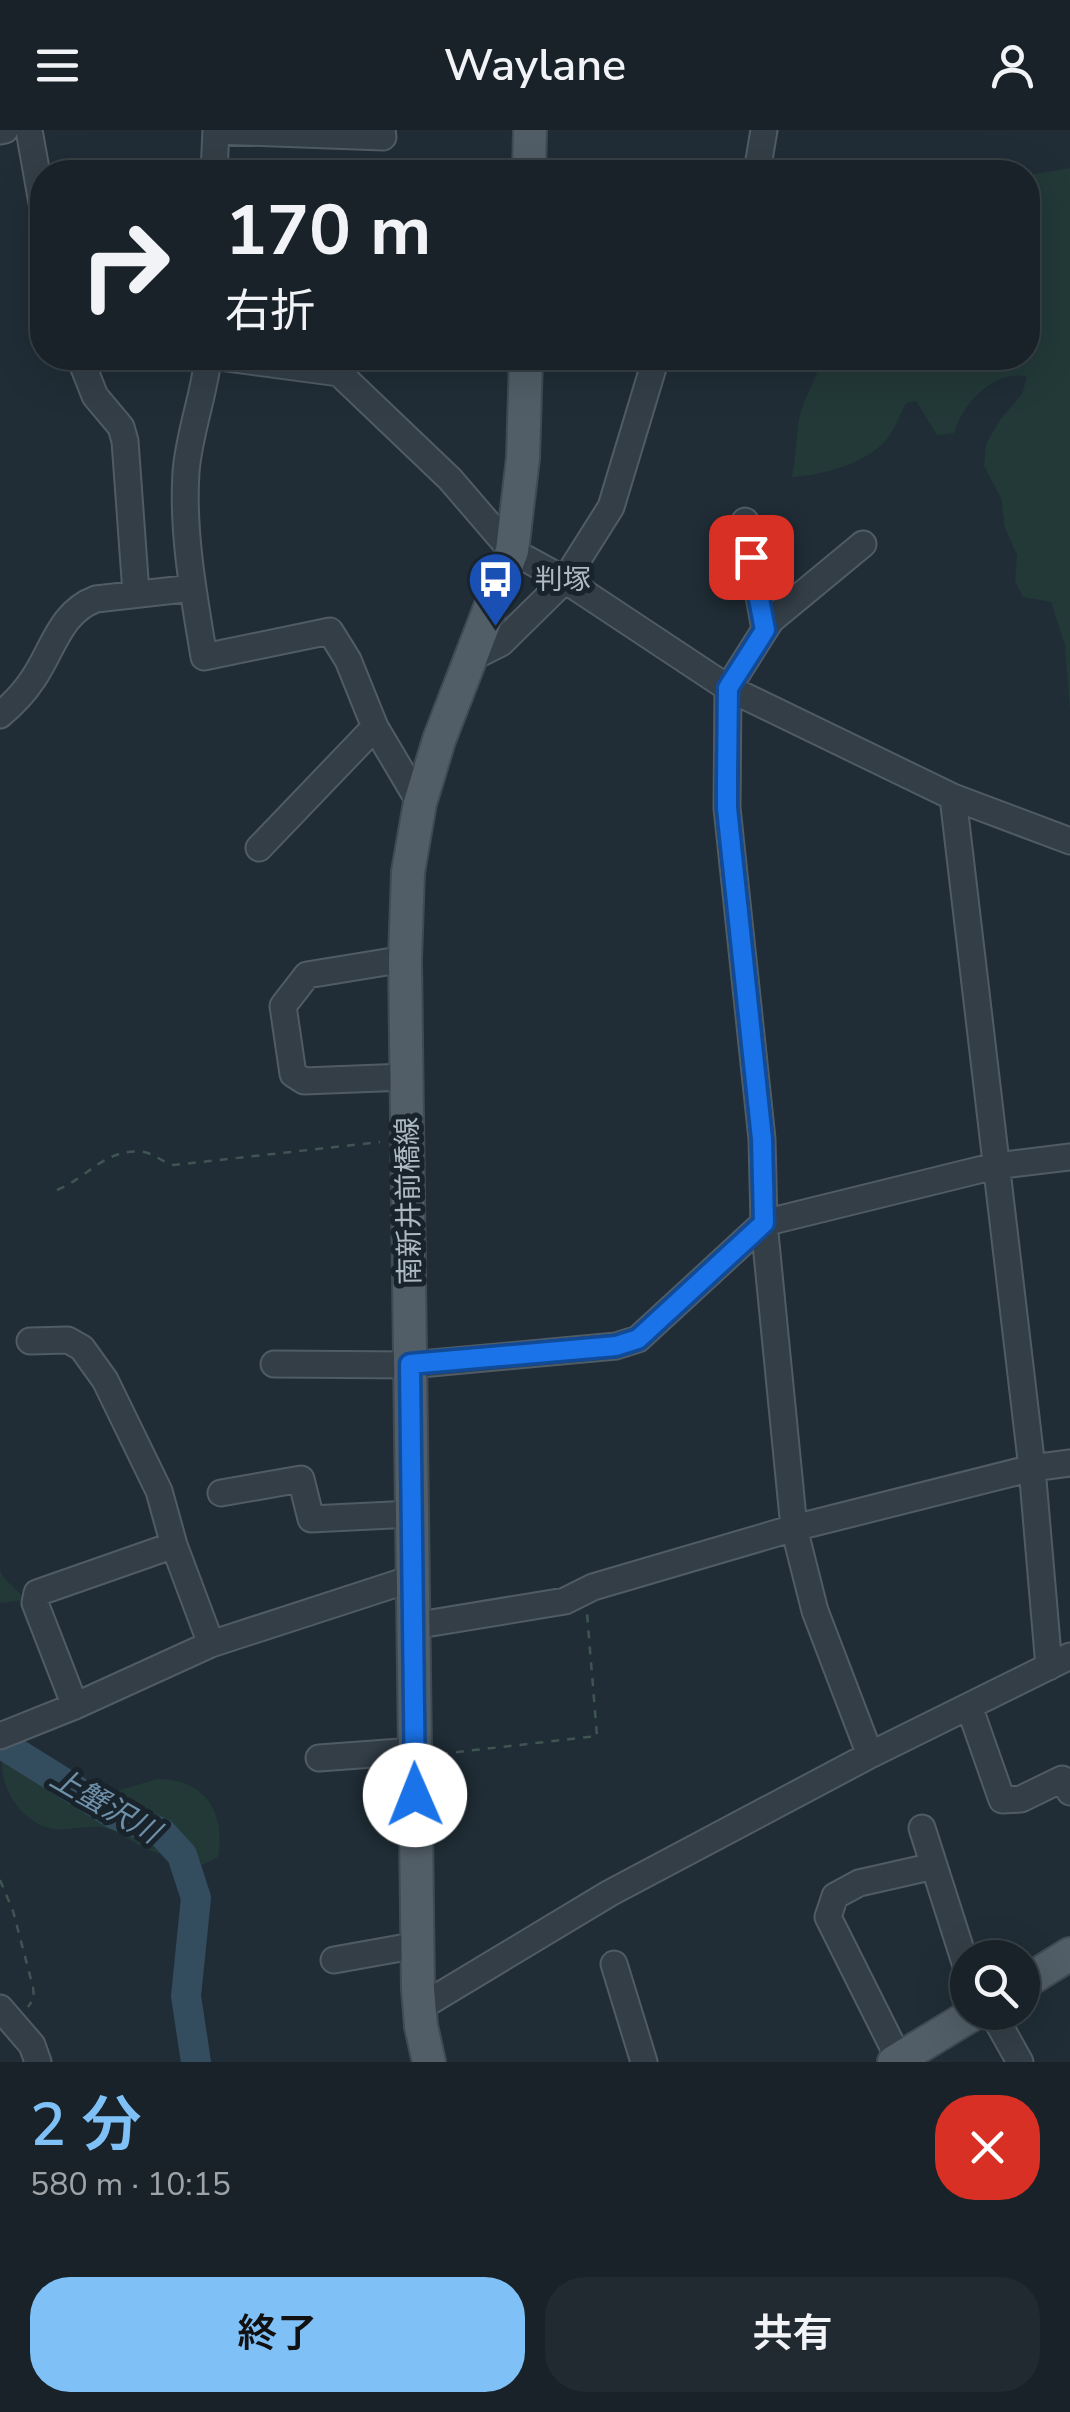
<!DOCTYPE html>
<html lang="ja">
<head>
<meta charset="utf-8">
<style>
	:root { --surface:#182228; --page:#212a30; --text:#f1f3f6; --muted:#9fa4a8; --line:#363f45; --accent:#7fc1f7 }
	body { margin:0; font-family:"Nunito Sans","Noto Sans JP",sans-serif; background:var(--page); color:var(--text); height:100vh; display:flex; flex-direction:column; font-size:38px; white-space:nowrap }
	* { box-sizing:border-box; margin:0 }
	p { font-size:32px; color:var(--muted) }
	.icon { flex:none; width:55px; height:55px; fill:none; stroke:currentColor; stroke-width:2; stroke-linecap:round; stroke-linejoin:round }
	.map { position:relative; height:1932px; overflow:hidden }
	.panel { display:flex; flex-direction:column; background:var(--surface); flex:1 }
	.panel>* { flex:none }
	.banner { position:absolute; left:30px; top:30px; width:1010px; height:210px; border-radius:40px; box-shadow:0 10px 40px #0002,0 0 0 2px var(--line); background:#182228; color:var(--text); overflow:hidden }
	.fabs { position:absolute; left:950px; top:1810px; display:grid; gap:20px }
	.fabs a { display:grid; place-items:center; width:90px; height:90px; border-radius:50%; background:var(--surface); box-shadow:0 10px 40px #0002,0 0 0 2px var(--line); font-size:50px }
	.pin { position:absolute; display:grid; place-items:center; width:85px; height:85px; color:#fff; margin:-42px; border-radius:20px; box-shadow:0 5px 15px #0006 }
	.me { position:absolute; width:110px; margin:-55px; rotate:359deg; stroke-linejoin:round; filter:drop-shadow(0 0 8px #0008) }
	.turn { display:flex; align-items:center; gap:35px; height:210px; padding:0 30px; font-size:45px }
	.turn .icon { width:130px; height:130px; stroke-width:2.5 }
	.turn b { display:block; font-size:70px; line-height:85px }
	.round { display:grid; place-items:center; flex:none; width:105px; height:105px; border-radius:40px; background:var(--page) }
	.overview { display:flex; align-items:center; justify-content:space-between; height:170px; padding:0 30px }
	h1 { font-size:60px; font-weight:600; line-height:75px; color:var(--accent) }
	.action { display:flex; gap:20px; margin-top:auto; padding:20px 30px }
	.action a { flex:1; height:115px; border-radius:40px; background:var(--accent); color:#111; font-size:40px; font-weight:600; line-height:115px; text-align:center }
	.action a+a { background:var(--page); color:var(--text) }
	header { display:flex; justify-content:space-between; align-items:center; height:130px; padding:0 30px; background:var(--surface); font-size:45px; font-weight:600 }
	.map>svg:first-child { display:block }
	.green { fill:#223937 }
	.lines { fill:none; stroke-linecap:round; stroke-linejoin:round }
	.river { stroke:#334c5e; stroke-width:30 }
	.minor-casing { stroke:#505c65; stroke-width:29 }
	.major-casing { stroke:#3f4a53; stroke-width:36 }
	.path { stroke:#3f5453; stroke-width:2.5; stroke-dasharray:8 8; stroke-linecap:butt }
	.minor { stroke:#333e47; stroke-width:25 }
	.major { stroke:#515e67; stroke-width:32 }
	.route-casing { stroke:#114b97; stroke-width:25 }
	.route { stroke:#1a73e8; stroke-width:18 }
	.labels { text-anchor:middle; stroke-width:10; stroke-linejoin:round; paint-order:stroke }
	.poi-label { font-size:28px; fill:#adbac4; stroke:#19232b; text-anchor:start }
	.street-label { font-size:28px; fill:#adbac4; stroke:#19232b }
	.water-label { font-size:30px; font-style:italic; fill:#6e90a8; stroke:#19232b }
</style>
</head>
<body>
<header><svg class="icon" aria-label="menu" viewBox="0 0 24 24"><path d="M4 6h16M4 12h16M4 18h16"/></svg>Waylane<svg class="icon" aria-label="person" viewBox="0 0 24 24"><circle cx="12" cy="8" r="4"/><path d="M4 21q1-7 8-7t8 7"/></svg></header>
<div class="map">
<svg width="1070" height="1932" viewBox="0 0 1070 1932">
	<rect width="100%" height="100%" fill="#202d36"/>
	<path class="green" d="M1070 38V580L1065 515 1051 472 1023 467 1015 451 1017 425 1005 398 1001 368 984 336 986 314 1000 290 1022 264 1027 247C995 238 962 275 954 303L937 305 916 271 906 273C900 284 895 299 887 309 866 334 823 345 792 347 796 328 796 309 799 290 803 267 817 250 822 228H913L916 239 933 236 952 228H1028V45Z
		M0 1441C6 1454 18 1458 25 1470L0 1473Z
		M2 1630 96 1683 158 1711 167 1724C146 1724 128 1706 109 1699 92 1693 72 1701 54 1699 24 1695 0 1660 2 1630Z
		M157 1649C205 1649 226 1682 218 1727L196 1738 184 1709 154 1688 103 1665Z"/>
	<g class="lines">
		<path class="river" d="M0 1613 114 1684 162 1703 182 1725 196 1768 186 1866 196 1932"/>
		<defs>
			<path id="minor" d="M29 0 42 73
				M0 1 5 0
				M216 1 383 7 382 0
				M214 42 216 0
				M757 42 764 0
				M80 228 95 266 121 297 125 311 136 463
				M208 228C204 266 189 303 186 342 182 403 194 466 204 527L330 501 348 530 375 597 420 673
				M226 228 339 243 450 349 512 421 565 450 728 558 953 667 1070 711
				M745 391 765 499
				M863 414 771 490 728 558 727 678 762 1009 764 1093 794 1398 815 1481 870 1625
				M471 528 501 513 565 450 611 377 656 228
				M0 585C12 575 24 563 33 549 53 520 60 482 96 469L193 458
				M953 667 1032 1338 1049 1537
				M259 718 375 597
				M405 829 307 845 283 876 293 944 304 951 406 947
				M30 1211 68 1210 82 1218 105 1250 159 1361 174 1415 211 1514
				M274 1234 410 1235 616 1216 638 1209 764 1093 995 1036 1070 1027
				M221 1363 301 1349 311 1389 412 1384
				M413 1496 565 1471 593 1457 794 1398 1032 1338 1070 1333
				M75 1576 35 1473 37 1463 174 1415
				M969 1576 1002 1670 1021 1669 1062 1649 1070 1662
				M0 1606 75 1576 211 1514 414 1448
				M319 1628 414 1621
				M922 1698 968 1842
				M334 1830 418 1815
				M614 1834 644 1932
				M0 1878 32 1915 38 1932
				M419 1878 610 1763 870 1625 1070 1526
				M992 1882 1020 1932
				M899 1929 828 1787 835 1766 859 1753 934 1736"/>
			<path id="major" d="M529 42 530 0
				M1022 1854 1070 1824
				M429 1932 421 1896 418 1859 405 829 408 742 420 673 439 610 512 421 523 328 526 228
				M894 1932 976 1882"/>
		</defs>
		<use href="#minor" class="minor-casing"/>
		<use href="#major" class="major-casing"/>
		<path class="path" d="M57 1060C89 1047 106 1017 144 1022 155 1024 163 1033 174 1035L380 1012
			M440 1624 597 1606 587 1483
			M0 1750 13 1781 33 1857 34 1868 28 1877"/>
		<use href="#minor" class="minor"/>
		<use href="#major" class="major"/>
	</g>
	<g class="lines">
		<defs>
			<path id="route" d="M415 1665 410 1234 616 1216 638 1209 764 1093 762 1009 727 678V648L728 558 765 500 751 427"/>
		</defs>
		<use href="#route" class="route-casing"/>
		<use href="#route" class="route"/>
	</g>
	<defs>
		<symbol id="bus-pin" viewBox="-11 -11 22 30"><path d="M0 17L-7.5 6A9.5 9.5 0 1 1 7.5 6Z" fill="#1a4fb4" stroke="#19232b"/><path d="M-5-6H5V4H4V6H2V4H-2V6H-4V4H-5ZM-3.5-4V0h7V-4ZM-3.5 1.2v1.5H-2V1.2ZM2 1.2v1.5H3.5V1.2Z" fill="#fff"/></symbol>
	</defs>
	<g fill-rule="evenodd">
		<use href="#bus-pin" x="464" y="418" width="63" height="86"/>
	</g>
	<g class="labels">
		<g class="poi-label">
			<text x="535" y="459">判塚</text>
		</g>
		<g class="street-label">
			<text transform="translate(408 1071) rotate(-91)" y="10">南新井前橋線</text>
		</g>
		<g class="water-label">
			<text transform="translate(105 1675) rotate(30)" y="10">上蟹沢川</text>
		</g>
	</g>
</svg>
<div class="fabs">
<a><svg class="icon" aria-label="search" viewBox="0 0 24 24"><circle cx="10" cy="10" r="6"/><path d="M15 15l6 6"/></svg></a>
</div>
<div class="pin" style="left:751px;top:427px;background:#d93025"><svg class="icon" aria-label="arrive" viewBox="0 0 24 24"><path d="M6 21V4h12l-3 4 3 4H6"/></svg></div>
<svg class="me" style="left:415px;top:1665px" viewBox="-20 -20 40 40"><circle r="19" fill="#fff"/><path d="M0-13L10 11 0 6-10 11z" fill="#1a73e8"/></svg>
<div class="banner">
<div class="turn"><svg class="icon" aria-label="right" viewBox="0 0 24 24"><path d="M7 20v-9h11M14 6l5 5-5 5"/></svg><div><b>170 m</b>右折</div></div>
</div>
</div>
<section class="panel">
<div class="overview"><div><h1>2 分</h1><p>580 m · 10:15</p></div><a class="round" style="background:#d93025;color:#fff"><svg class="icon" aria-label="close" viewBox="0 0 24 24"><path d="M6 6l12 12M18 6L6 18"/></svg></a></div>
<div class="action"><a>終了</a><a>共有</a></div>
</section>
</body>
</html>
